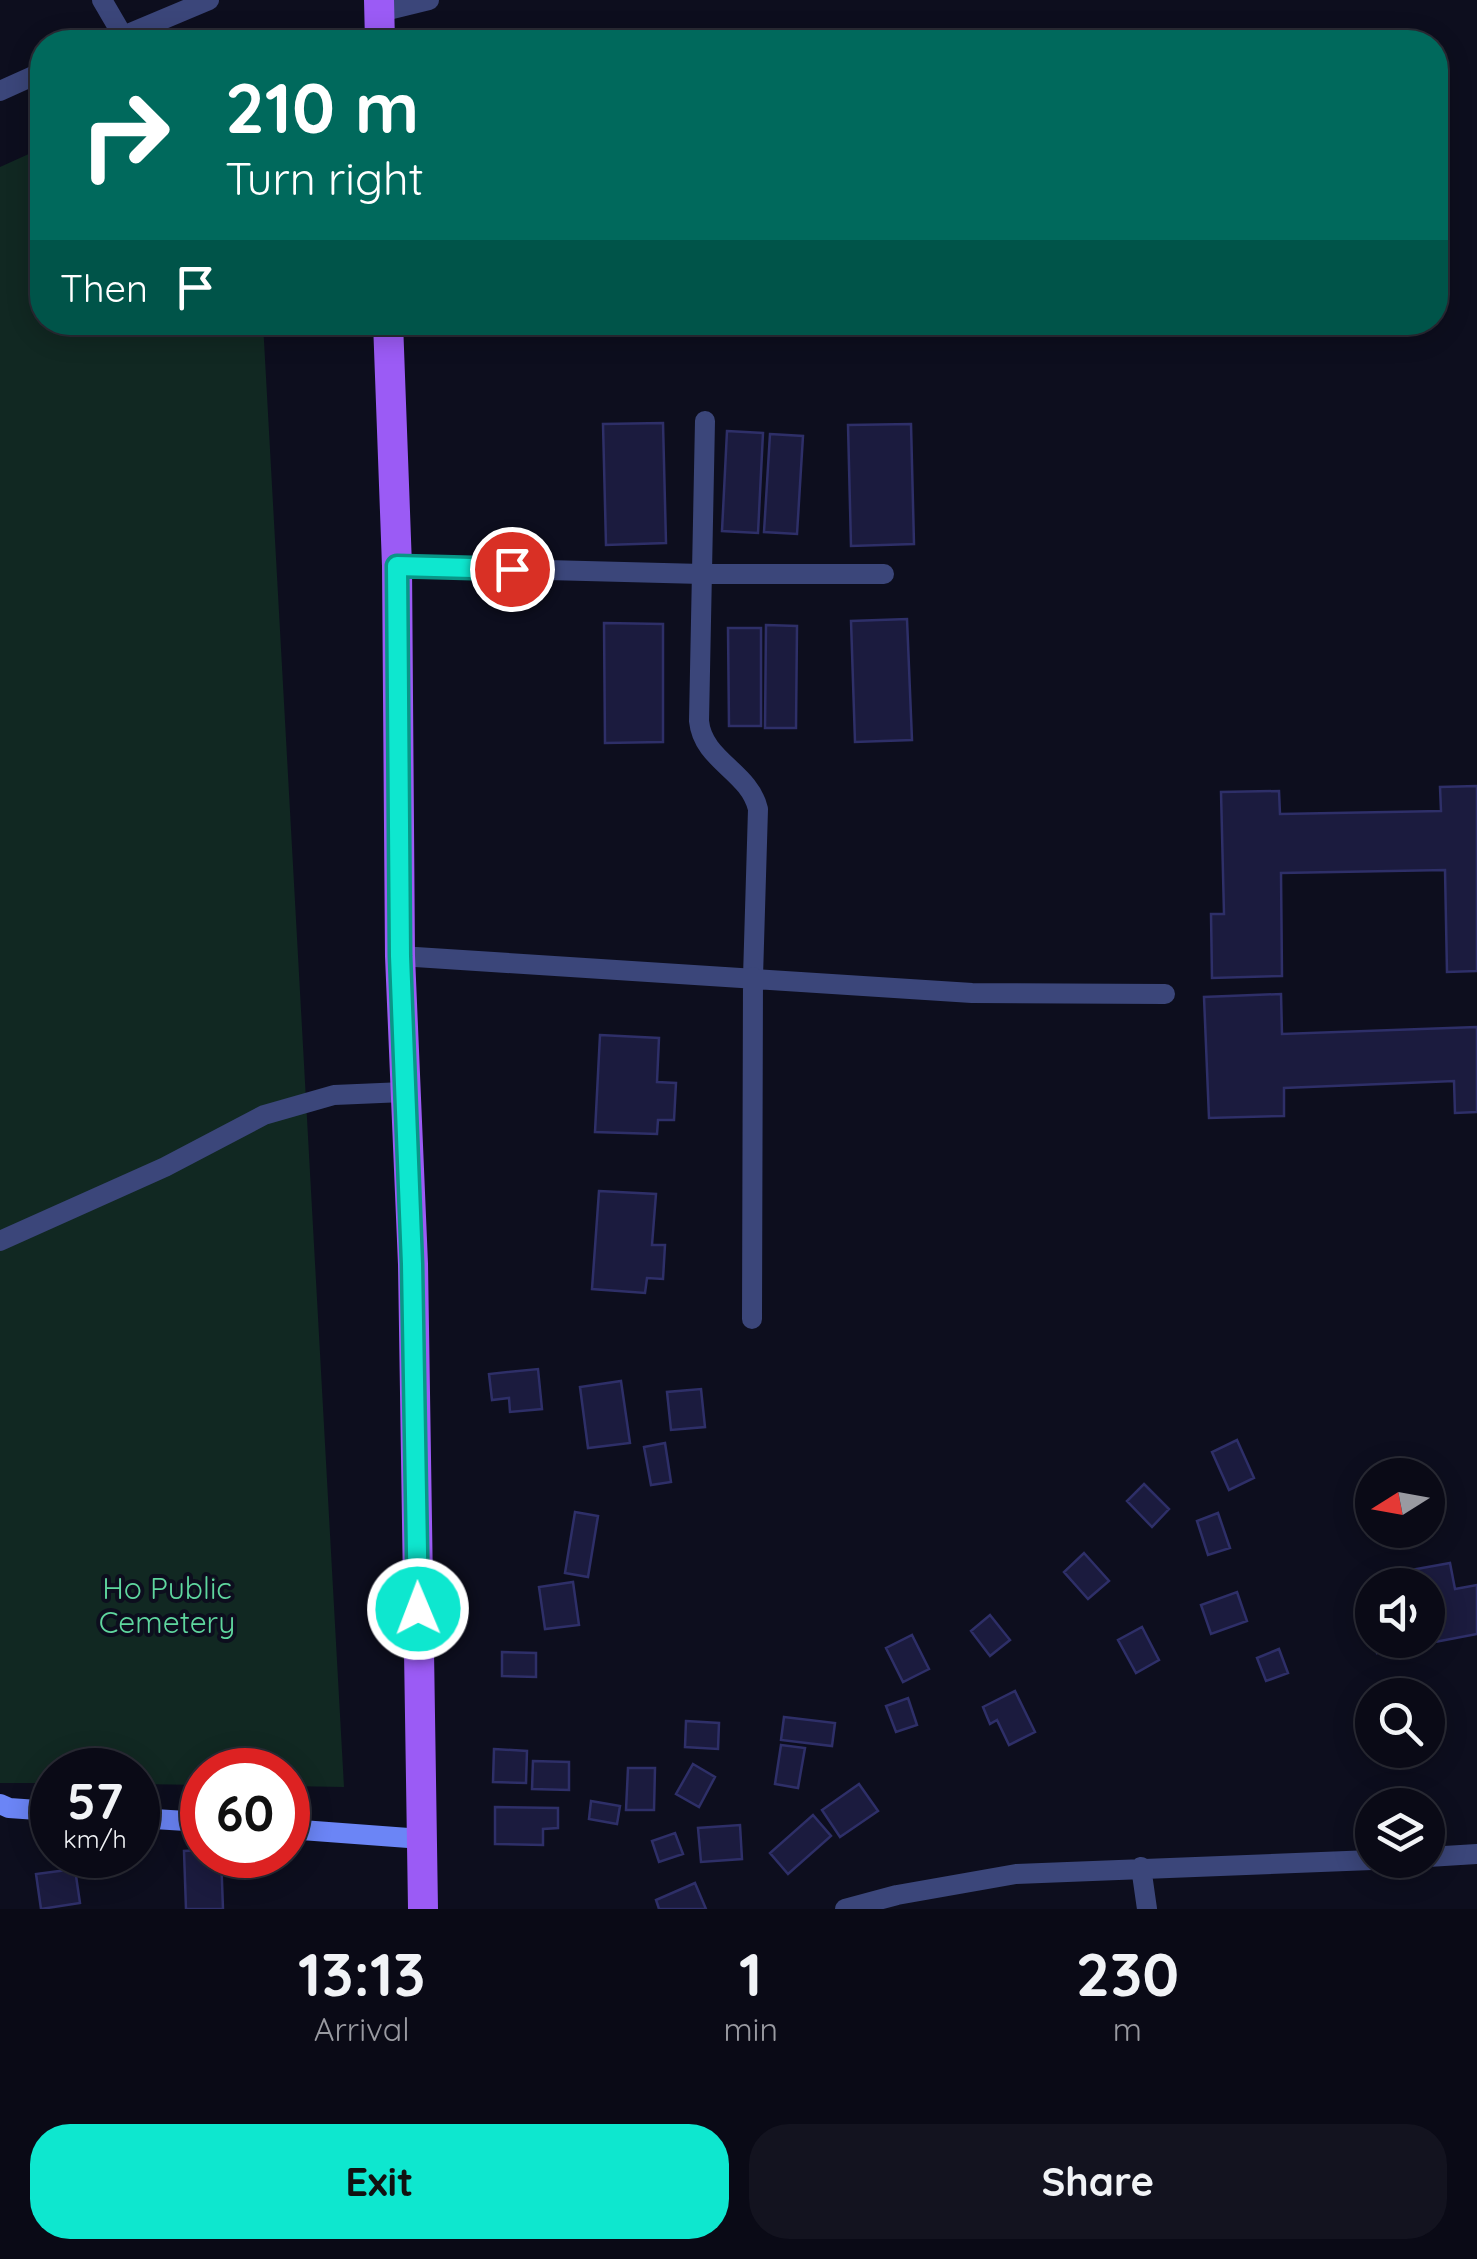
<!DOCTYPE html>
<html lang="en">
<head>
<meta charset="utf-8">
<style>
	:root { --surface:#0a0a16; --page:#13131f; --text:#f1f3f6; --muted:#999aa1; --line:#2a2b35; --accent:#0ee7cf }
	body { margin:0; font-family:Quicksand,sans-serif; background:var(--page); color:var(--text); height:100vh; display:flex; flex-direction:column; font-size:38px; white-space:nowrap }
	* { box-sizing:border-box; margin:0 }
	p { font-size:32px; color:var(--muted) }
	.icon { flex:none; width:55px; height:55px; fill:none; stroke:currentColor; stroke-width:2; stroke-linecap:round; stroke-linejoin:round }
	.map { position:relative; height:1909px; overflow:hidden }
	.sheet { display:flex; flex-direction:column; background:var(--surface); flex:1 }
	.sheet>* { flex:none }
	.guide { position:absolute; left:30px; top:30px; width:1418px; height:305px; border-radius:40px; box-shadow:0 5px 25px #0003,0 0 0 2px var(--line); background:#00695c; color:#fff; overflow:hidden }
	.needle { width:65px; rotate:259deg }
	.fabs { position:absolute; left:1355px; top:1458px; display:grid; gap:20px }
	.fabs a { display:grid; place-items:center; width:90px; height:90px; border-radius:50%; background:var(--surface); box-shadow:0 5px 25px #0003,0 0 0 2px var(--line); font-size:50px }
	.speed { position:absolute; left:30px; top:1748px; display:flex; gap:20px; font-size:50px; font-weight:700; text-align:center }
	.speed>* { display:grid; place-content:center; width:130px; height:130px; border-radius:50%; background:var(--surface); box-shadow:0 5px 25px #0003,0 0 0 2px var(--line); line-height:1 }
	.speed small { font-size:25px; font-weight:400 }
	.speed .limit { border:15px solid #d22; background:#fff; color:#111 }
	.pin { position:absolute; display:grid; place-items:center; width:85px; height:85px; color:#fff; margin:-42px; border:5px solid #fff; border-radius:50%; box-shadow:0 2px 10px #0007 }
	.me { position:absolute; width:110px; margin:-55px; rotate:359deg; stroke-linejoin:round; filter:drop-shadow(0 0 8px #0008) }
	.turn { display:flex; align-items:center; gap:35px; height:210px; padding:0 30px; font-size:45px }
	.turn .icon { width:130px; height:130px; stroke-width:2.5 }
	.turn b { display:block; font-size:70px; line-height:85px }
	.then { display:flex; align-items:center; height:95px; padding:0 30px; background:#0003; gap:20px; font-size:38px }
	.eta { display:flex; justify-content:space-evenly; align-items:center; height:170px; text-align:center }
	.eta b { font-size:60px; font-weight:700; line-height:70px }
	.action { display:flex; gap:20px; margin-top:auto; padding:20px 30px }
	.action a { flex:1; height:115px; border-radius:40px; background:var(--accent); color:#111; font-size:40px; font-weight:700; line-height:115px; text-align:center }
	.action a+a { background:var(--page); color:var(--text) }
	.map>svg:first-child { display:block }
	.green { fill:#112822 }
	.building { fill:#1b1b3e; stroke:#2e2f68; stroke-width:2.5 }
	.lines { fill:none; stroke-linecap:round; stroke-linejoin:round }
	.lane { stroke:#3b467a; stroke-width:20 }
	.street { stroke:#3b467a; stroke-width:20 }
	.secondary { stroke:#6b85f6; stroke-width:20 }
	.primary { stroke:#9b5bf5; stroke-width:30 }
	.route-casing { stroke:#099687; stroke-width:25 }
	.route { stroke:#0ee7cf; stroke-width:18 }
	.labels { text-anchor:middle; stroke-width:8; stroke-linejoin:round; paint-order:stroke }
	.park-label { font-size:30px; fill:#5fd79f; stroke:#0d0e1e }
</style>
</head>
<body>
<div class="map">
<svg width="1477" height="1909" viewBox="0 0 1477 1909">
	<rect width="100%" height="100%" fill="#0d0e1e"/>
	<path class="green" d="M42 148V322L263 323 344 1787 288 1786V1770H202V1785L138 1784V1770H52V1783H0V167Z"/>
	<path class="building" d="M663 423 666 543 606 545 603 424Z
		M911 424 914 544 851 546 848 425Z
		M727 431 763 433 758 533 722 531Z
		M770 434 803 436 797 534 764 532Z
		M907 619 912 740 855 742 851 621Z
		M604 623 663 624V742L605 743Z
		M766 625 797 626 796 728H765Z
		M728 628H761V726H729Z
		M1477 786V971L1447 972 1445 870 1281 873 1282 976 1212 978 1211 914H1224L1221 792 1279 791 1280 814 1441 811 1440 787Z
		M1281 994 1282 1034 1477 1027V1112L1455 1113 1454 1081 1284 1088V1116L1209 1118 1204 997Z
		M600 1035 659 1038 657 1082 676 1083 674 1120H658L657 1134 595 1132Z
		M599 1191 656 1194 652 1245H665L663 1279 647 1278 645 1293 592 1289Z
		M538 1369 542 1409 510 1412 509 1398 492 1400 489 1374Z
		M621 1381 630 1443 588 1448 580 1387Z
		M701 1389 705 1427 671 1430 667 1392Z
		M1237 1440 1254 1478 1229 1490 1212 1452Z
		M665 1443 671 1482 651 1485 644 1447Z
		M1144 1484 1169 1509 1152 1527 1127 1501Z
		M575 1512 598 1516 588 1577 565 1573Z
		M1218 1513 1230 1548 1208 1555 1197 1521Z
		M1084 1553 1109 1581 1088 1599 1064 1572Z
		M1450 1563 1455 1589 1477 1585V1634L1377 1653 1374 1640H1428V1585H1414L1411 1570Z
		M573 1582 579 1625 545 1629 539 1587Z
		M1237 1592 1247 1621 1211 1634 1201 1605Z
		M990 1615 1010 1640 990 1656 971 1631Z
		M1142 1627 1159 1660 1136 1673 1118 1640Z
		M912 1635 929 1669 903 1682 886 1648Z
		M1279 1649 1288 1673 1266 1681 1257 1658Z
		M502 1652 536 1653V1677L502 1676Z
		M1015 1691 1035 1732 1009 1745 997 1720 990 1724 983 1707Z
		M908 1698 917 1725 896 1732 886 1706Z
		M784 1717 835 1723 832 1746 781 1740Z
		M686 1721 719 1723 718 1749 685 1747Z
		M781 1745 805 1748 798 1788 775 1784Z
		M494 1749 527 1751 526 1783 493 1782Z
		M533 1761 569 1762V1790L532 1789Z
		M693 1764 715 1777 699 1807 676 1794Z
		M628 1768H655L654 1810H626Z
		M859 1784 878 1811 840 1837 822 1810Z
		M591 1801 620 1806 617 1824 589 1819Z
		M495 1807 558 1808V1828L543 1829V1845L495 1844Z
		M813 1815 831 1836 788 1874 770 1853Z
		M740 1825 742 1859 701 1862 698 1828Z
		M675 1833 683 1854 659 1862 652 1841Z
		M202 1850V1855H221L223 1909H186L184 1851Z
		M75 1869 80 1903 41 1909 36 1874Z
		M695 1883 706 1909H659L656 1900Z"/>
	<g class="lines">
		<path class="lane" d="M705 421 699 721C703 761 749 771 758 809L753 977
			M397 566 702 574H884"/>
		<path class="street" d="M102 0 123 36
			M380 12 429 0
			M109 42 209 0
			M0 91 42 72
			M400 956 972 993 1165 994
			M0 1241 165 1167 264 1115 334 1095 404 1092
			M752 1319 753 977
			M1428 1857 1477 1854
			M1141 1867 1147 1909
			M845 1909 897 1895 1016 1874 1372 1860"/>
		<path class="secondary" d="M0 1804 9 1808 52 1811
			M138 1818 202 1822
			M288 1829 422 1839"/>
		<path class="primary" d="M379 0 380 42
			M388 322 397 566 400 956 413 1264 423 1909"/>
	</g>
	<g class="lines">
		<defs>
			<path id="route" d="M418 1609 412 1264 400 956 397 566 512 569"/>
		</defs>
		<use href="#route" class="route-casing"/>
		<use href="#route" class="route"/>
	</g>
	<g class="labels">
		<g class="park-label">
			<text x="167" y="1599">Ho Public<tspan x="167" dy="34">Cemetery</tspan></text>
		</g>
	</g>
</svg>
<div class="fabs">
<a><svg class="needle" viewBox="-14 -14 28 28"><path d="M0-13l5 13h-10z" fill="#e53935"/><path d="M0 13l5-13h-10z" fill="#999aa1"/></svg></a>
<a><svg class="icon" aria-label="sound" viewBox="0 0 24 24"><path d="M4 9h4l5-4v14l-5-4H4zM17 9q2 3 0 6"/></svg></a>
<a><svg class="icon" aria-label="search" viewBox="0 0 24 24"><circle cx="10" cy="10" r="6"/><path d="M15 15l6 6"/></svg></a>
<a><svg class="icon" aria-label="layers" viewBox="0 0 24 24"><path d="M12 4l9 5-9 5-9-5zM3 14l9 5 9-5"/></svg></a>
</div>
<div class="speed"><div>57<small>km/h</small></div><div class="limit">60</div></div>
<div class="pin" style="left:512px;top:569px;background:#d93025"><svg class="icon" aria-label="arrive" viewBox="0 0 24 24"><path d="M6 21V4h12l-3 4 3 4H6"/></svg></div>
<svg class="me" style="left:418px;top:1609px" viewBox="-20 -20 40 40"><circle r="17" fill="#0ee7cf" stroke="#fff" stroke-width="3"/><path d="M0-11L8 9 0 5-8 9z" fill="#fff"/></svg>
<div class="guide">
<div class="turn"><svg class="icon" aria-label="right" viewBox="0 0 24 24"><path d="M7 20v-9h11M14 6l5 5-5 5"/></svg><div><b>210 m</b>Turn right</div></div>
<div class="then">Then<svg class="icon" aria-label="arrive" viewBox="0 0 24 24"><path d="M6 21V4h12l-3 4 3 4H6"/></svg></div>
</div>
</div>
<section class="sheet">
<div class="eta">
<div><b>13:13</b><p>Arrival</p></div>
<div><b>1</b><p>min</p></div>
<div><b>230</b><p>m</p></div>
</div>
<div class="action"><a>Exit</a><a>Share</a></div>
</section>
</body>
</html>
